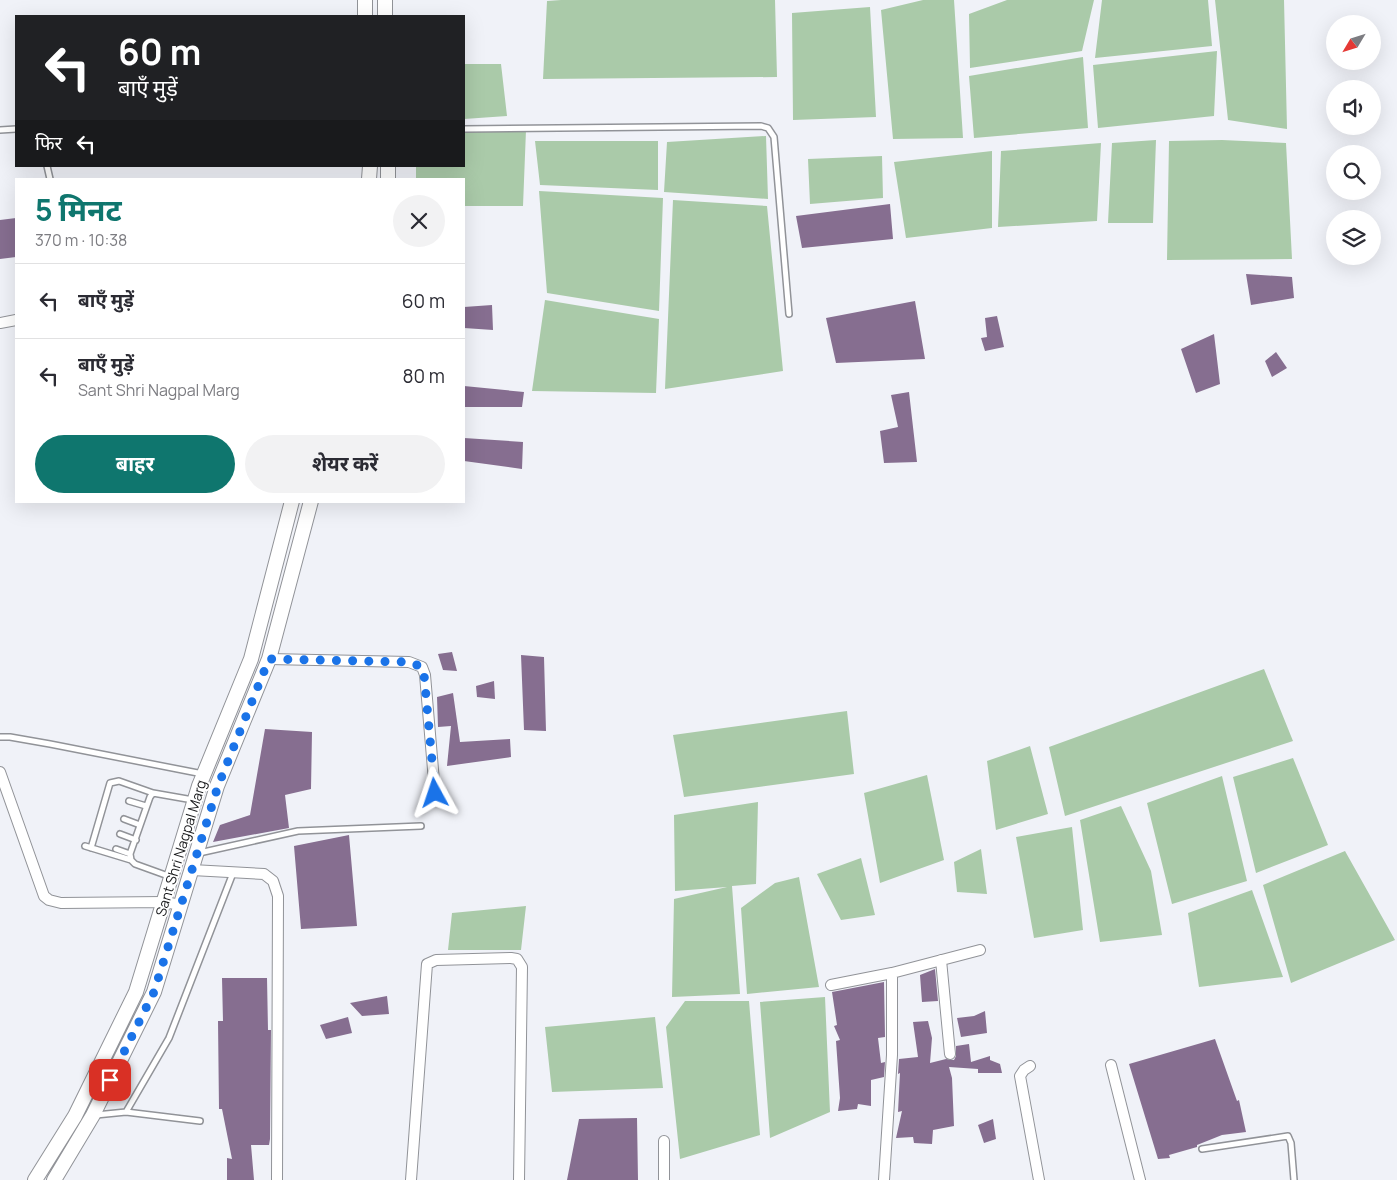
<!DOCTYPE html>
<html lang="hi">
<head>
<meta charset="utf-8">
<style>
	:root { --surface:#fff; --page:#f2f2f3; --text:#2b2b33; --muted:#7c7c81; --line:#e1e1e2; --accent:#0f766e }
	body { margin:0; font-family:Manrope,"Noto Sans Devanagari",sans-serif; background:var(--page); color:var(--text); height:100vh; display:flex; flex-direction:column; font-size:19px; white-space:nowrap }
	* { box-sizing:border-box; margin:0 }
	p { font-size:16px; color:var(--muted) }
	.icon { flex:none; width:28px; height:28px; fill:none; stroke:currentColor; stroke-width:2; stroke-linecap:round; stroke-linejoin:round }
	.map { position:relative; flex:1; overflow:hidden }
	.sheet { position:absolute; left:15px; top:178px; width:450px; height:325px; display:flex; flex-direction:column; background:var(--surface); border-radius:0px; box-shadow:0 5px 20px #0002 }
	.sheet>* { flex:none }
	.top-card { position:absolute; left:15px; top:15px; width:450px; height:152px; border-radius:0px; box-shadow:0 5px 20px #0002; background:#202124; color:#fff; overflow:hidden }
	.needle { width:32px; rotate:232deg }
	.controls { position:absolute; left:1326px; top:15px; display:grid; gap:10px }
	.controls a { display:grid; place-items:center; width:55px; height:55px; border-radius:50%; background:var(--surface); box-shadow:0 5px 20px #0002; font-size:25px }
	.pin { position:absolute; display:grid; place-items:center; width:42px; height:42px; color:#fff; margin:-21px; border-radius:10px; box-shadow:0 2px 8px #0006 }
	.me { position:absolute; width:55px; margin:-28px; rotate:355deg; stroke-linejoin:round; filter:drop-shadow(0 0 4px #0008) }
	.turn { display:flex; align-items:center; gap:18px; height:105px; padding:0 20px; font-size:22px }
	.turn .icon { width:65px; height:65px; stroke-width:2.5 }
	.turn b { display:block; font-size:35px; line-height:42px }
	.then { display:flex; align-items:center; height:48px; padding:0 20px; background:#0003; gap:10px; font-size:19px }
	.round { display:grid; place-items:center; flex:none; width:52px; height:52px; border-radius:26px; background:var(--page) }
	.headline { display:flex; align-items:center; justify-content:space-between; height:85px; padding:0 20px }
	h1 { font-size:30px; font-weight:700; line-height:38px; color:var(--accent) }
	.primary-button { display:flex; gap:10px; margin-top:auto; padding:10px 20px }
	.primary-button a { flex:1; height:58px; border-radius:30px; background:var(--accent); color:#fff; font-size:20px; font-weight:700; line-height:58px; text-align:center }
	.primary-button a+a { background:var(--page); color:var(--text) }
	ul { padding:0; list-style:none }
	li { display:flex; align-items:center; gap:15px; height:75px; padding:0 20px; border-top:1px solid var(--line) }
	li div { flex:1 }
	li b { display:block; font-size:19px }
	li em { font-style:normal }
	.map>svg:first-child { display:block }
	.green { fill:#aacaa9 }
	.building { fill:#866e90 }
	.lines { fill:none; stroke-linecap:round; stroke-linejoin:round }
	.service-casing { stroke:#919398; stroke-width:8 }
	.minor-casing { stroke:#919398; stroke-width:12 }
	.tertiary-casing { stroke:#919398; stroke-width:16 }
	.service { stroke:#fff; stroke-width:5 }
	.minor { stroke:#fff; stroke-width:10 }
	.tertiary { stroke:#fff; stroke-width:14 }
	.route { stroke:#1a73e8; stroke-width:9; stroke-dasharray:0 16.2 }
	.labels { text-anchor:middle; stroke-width:4; stroke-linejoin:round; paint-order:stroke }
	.street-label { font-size:14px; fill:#17181a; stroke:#fff }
</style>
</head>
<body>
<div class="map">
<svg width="1397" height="1180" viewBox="0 0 1397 1180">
	<rect width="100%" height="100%" fill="#f0f2f8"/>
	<path class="green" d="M561 0H775L777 77 543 79 547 1Z
		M923 0H954L963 138 893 139 881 10Z
		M1007 0H1094L1082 51 970 68 969 14Z
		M1102 0H1208L1212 46 1095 58Z
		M1215 0H1284L1287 129 1228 120Z
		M870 7 876 117 793 120 792 13Z
		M1217 51 1214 116 1098 128 1093 65Z
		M1083 57 1088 128 974 138 969 76Z
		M464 64H501L507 116 464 119Z
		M526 130 523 206H464V179H416V166H464V131Z
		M766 136 768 199 664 192 667 142Z
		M1156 140 1153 223H1108L1112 143Z
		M1222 140 1286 143 1292 259 1167 260 1169 141Z
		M535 141H658V190L540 185Z
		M1101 143 1097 221 998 227 1001 151Z
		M992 151V228L906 238 894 162Z
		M882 156 883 198 810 204 808 159Z
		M539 191 663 198 659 311 547 293Z
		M673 200 767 206 783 371 665 389Z
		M545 300 659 319 656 393 532 391Z
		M1264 669 1293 741 1065 816 1049 747Z
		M847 711 854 774 684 797 673 735Z
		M1030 746 1048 814 996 830 987 761Z
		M1293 758 1328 845 1256 873 1233 777Z
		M927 775 944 860 880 883 864 793Z
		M1222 776 1247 881 1172 904 1147 803Z
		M758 802 756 884 732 886 740 994 672 997 674 899 727 887 675 891 674 815Z
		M1121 806 1151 871 1162 935 1100 942 1080 820Z
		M1072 827 1083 930 1034 938 1016 837Z
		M981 849 987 894 957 892 954 862Z
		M1345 851 1395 940 1291 983 1263 885Z
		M861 858 875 915 841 920 817 874Z
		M799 877 819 987 747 994 741 908 775 883Z
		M1252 890 1283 977 1199 987 1188 913Z
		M526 906 521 950H448L452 913Z
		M825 997 830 1112 770 1138 760 1002Z
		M685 1001H749L760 1135 680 1159 666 1027Z
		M655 1017 663 1088 552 1092 545 1027Z"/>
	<path class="building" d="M890 204 893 239 802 248 796 216Z
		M16 218V257L0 259V220Z
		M1246 274 1292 277 1294 298 1251 305Z
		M915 301 925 359 836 363 826 318Z
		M492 305 493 330 464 328V307Z
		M997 316 1004 347 985 351 981 338 987 337 985 318Z
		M1214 334 1220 384 1196 393 1181 349Z
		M1276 352 1287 368 1272 377 1265 361Z
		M464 386 524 392 522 407H464Z
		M909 392 917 462 884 463 880 431 898 427 891 395Z
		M464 438 523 442 522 469 464 461Z
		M452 652 457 671 443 670 438 654Z
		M521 655 544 657 546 731 524 730Z
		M494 681 495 699 477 697 476 686Z
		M453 693 460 742 510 739 511 757 447 766 451 726 438 727 437 697Z
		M265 729 312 732 311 789 285 795 289 828 213 842 220 825 250 815Z
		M349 835 357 926 301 929 294 846Z
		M935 969 938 1001 922 1002 920 975Z
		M222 978H267L268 1030H271L270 1139 269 1145H251L254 1180H227V1158L232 1159 222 1109H219L218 1021H223Z
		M884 982 885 1037 878 1038 881 1063 885 1062 884 1077 871 1080V1106L858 1104 857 1109 838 1111 840 1098 836 1041 840 1040 834 1026 837 1025 832 992Z
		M387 996 389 1014 362 1016 350 1003Z
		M985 1011 987 1033 961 1037 957 1018 974 1016Z
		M348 1017 352 1033 326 1039 320 1025Z
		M928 1021 932 1038 930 1063 946 1059 954 1060 956 1056V1046L969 1044 971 1062 990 1056V1060L1000 1064 1002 1073H978V1069L949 1067 952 1078 954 1126 933 1130 932 1144 914 1143 913 1137 896 1138 902 1111 898 1112 900 1073 898 1074 899 1059 918 1057 913 1022Z
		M1215 1039 1237 1101 1239 1100 1246 1132 1222 1135 1197 1145V1147L1169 1155 1170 1158 1158 1159 1129 1064Z
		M637 1118 638 1180H567L579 1119Z
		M993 1119 996 1139 984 1143 978 1125Z"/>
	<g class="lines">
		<defs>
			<path id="service" d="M464 129 761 126 768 128 774 137 789 314
				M0 130 16 129
				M47 166 50 179
				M0 737H10L50 744 203 774
				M129 801 146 806
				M124 819 140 825
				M120 834 136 840
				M85 846 131 860
				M91 848 110 783 119 781 153 793
				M116 849 130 854
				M199 853 298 831 421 826
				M171 877 135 864 131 860 130 854 150 797 153 793 193 800
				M126 1112 169 1038 233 873
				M96 1115 126 1112 200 1121
				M1202 1149 1288 1136 1291 1143 1294 1180"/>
			<path id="minor" d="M0 323 16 320
				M269 659 409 662 422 667 425 675 435 793
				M0 772 44 896 49 900 61 903 164 902 181 905
				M192 870 264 874 273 881 278 896 277 1180
				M941 960 950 1054
				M831 985 892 973 980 950
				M1111 1065 1140 1180
				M1030 1066 1024 1070 1020 1076 1039 1180
				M411 1180 427 964 436 960 511 958 517 959 522 967 519 1180
				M664 1180V1141
				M884 1180 892 1055V973"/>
			<path id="tertiary" d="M365 0V16
				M385 0V16
				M369 179 370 166
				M388 179V166
				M35 1180 75 1116 136 992 199 786 251 659 292 501
				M54 1180 93 1115 154 992 217 786 269 659 311 501"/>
		</defs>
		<use href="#service" class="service-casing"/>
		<use href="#minor" class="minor-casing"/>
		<use href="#tertiary" class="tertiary-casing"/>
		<use href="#service" class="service"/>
		<use href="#minor" class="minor"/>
		<use href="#tertiary" class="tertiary"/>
	</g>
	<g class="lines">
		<path class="route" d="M110 1080 154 992 218 786 269 659 409 662 422 667 424 674 435 793"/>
	</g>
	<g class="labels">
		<g class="street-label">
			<text transform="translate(181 848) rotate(-73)" y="5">Sant Shri Nagpal Marg</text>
		</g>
	</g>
</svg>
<div class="controls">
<a><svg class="needle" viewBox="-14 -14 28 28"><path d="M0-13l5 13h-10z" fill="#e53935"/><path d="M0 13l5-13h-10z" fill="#7c7c81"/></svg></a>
<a><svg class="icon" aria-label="sound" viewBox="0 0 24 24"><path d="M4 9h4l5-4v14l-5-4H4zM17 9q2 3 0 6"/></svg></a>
<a><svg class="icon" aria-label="search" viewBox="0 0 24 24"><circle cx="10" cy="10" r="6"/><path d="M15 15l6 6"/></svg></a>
<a><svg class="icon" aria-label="layers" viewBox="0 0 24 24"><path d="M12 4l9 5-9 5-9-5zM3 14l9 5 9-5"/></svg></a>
</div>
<div class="pin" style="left:110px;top:1080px;background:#d93025"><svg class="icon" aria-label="arrive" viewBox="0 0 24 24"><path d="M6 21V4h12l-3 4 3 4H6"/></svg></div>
<svg class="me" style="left:435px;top:793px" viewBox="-20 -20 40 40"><path d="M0-17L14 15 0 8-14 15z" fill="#1a73e8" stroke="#fff" stroke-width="4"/></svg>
<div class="top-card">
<div class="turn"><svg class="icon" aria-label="left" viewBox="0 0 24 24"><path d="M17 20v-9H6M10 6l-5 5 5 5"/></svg><div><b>60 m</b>बाएँ मुड़ें</div></div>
<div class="then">फिर<svg class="icon" aria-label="left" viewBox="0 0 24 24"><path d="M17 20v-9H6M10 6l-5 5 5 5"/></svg></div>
</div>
<section class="sheet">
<div class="headline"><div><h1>5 मिनट</h1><p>370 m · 10:38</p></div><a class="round"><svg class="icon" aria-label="close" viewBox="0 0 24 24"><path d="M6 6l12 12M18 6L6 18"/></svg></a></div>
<ul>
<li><svg class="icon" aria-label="left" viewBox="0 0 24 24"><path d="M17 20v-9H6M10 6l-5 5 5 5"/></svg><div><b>बाएँ मुड़ें</b></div><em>60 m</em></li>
<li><svg class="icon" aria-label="left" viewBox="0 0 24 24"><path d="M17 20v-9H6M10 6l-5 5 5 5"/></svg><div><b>बाएँ मुड़ें</b><p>Sant Shri Nagpal Marg</p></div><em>80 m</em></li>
</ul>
<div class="primary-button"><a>बाहर</a><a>शेयर करें</a></div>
</section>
</div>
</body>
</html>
